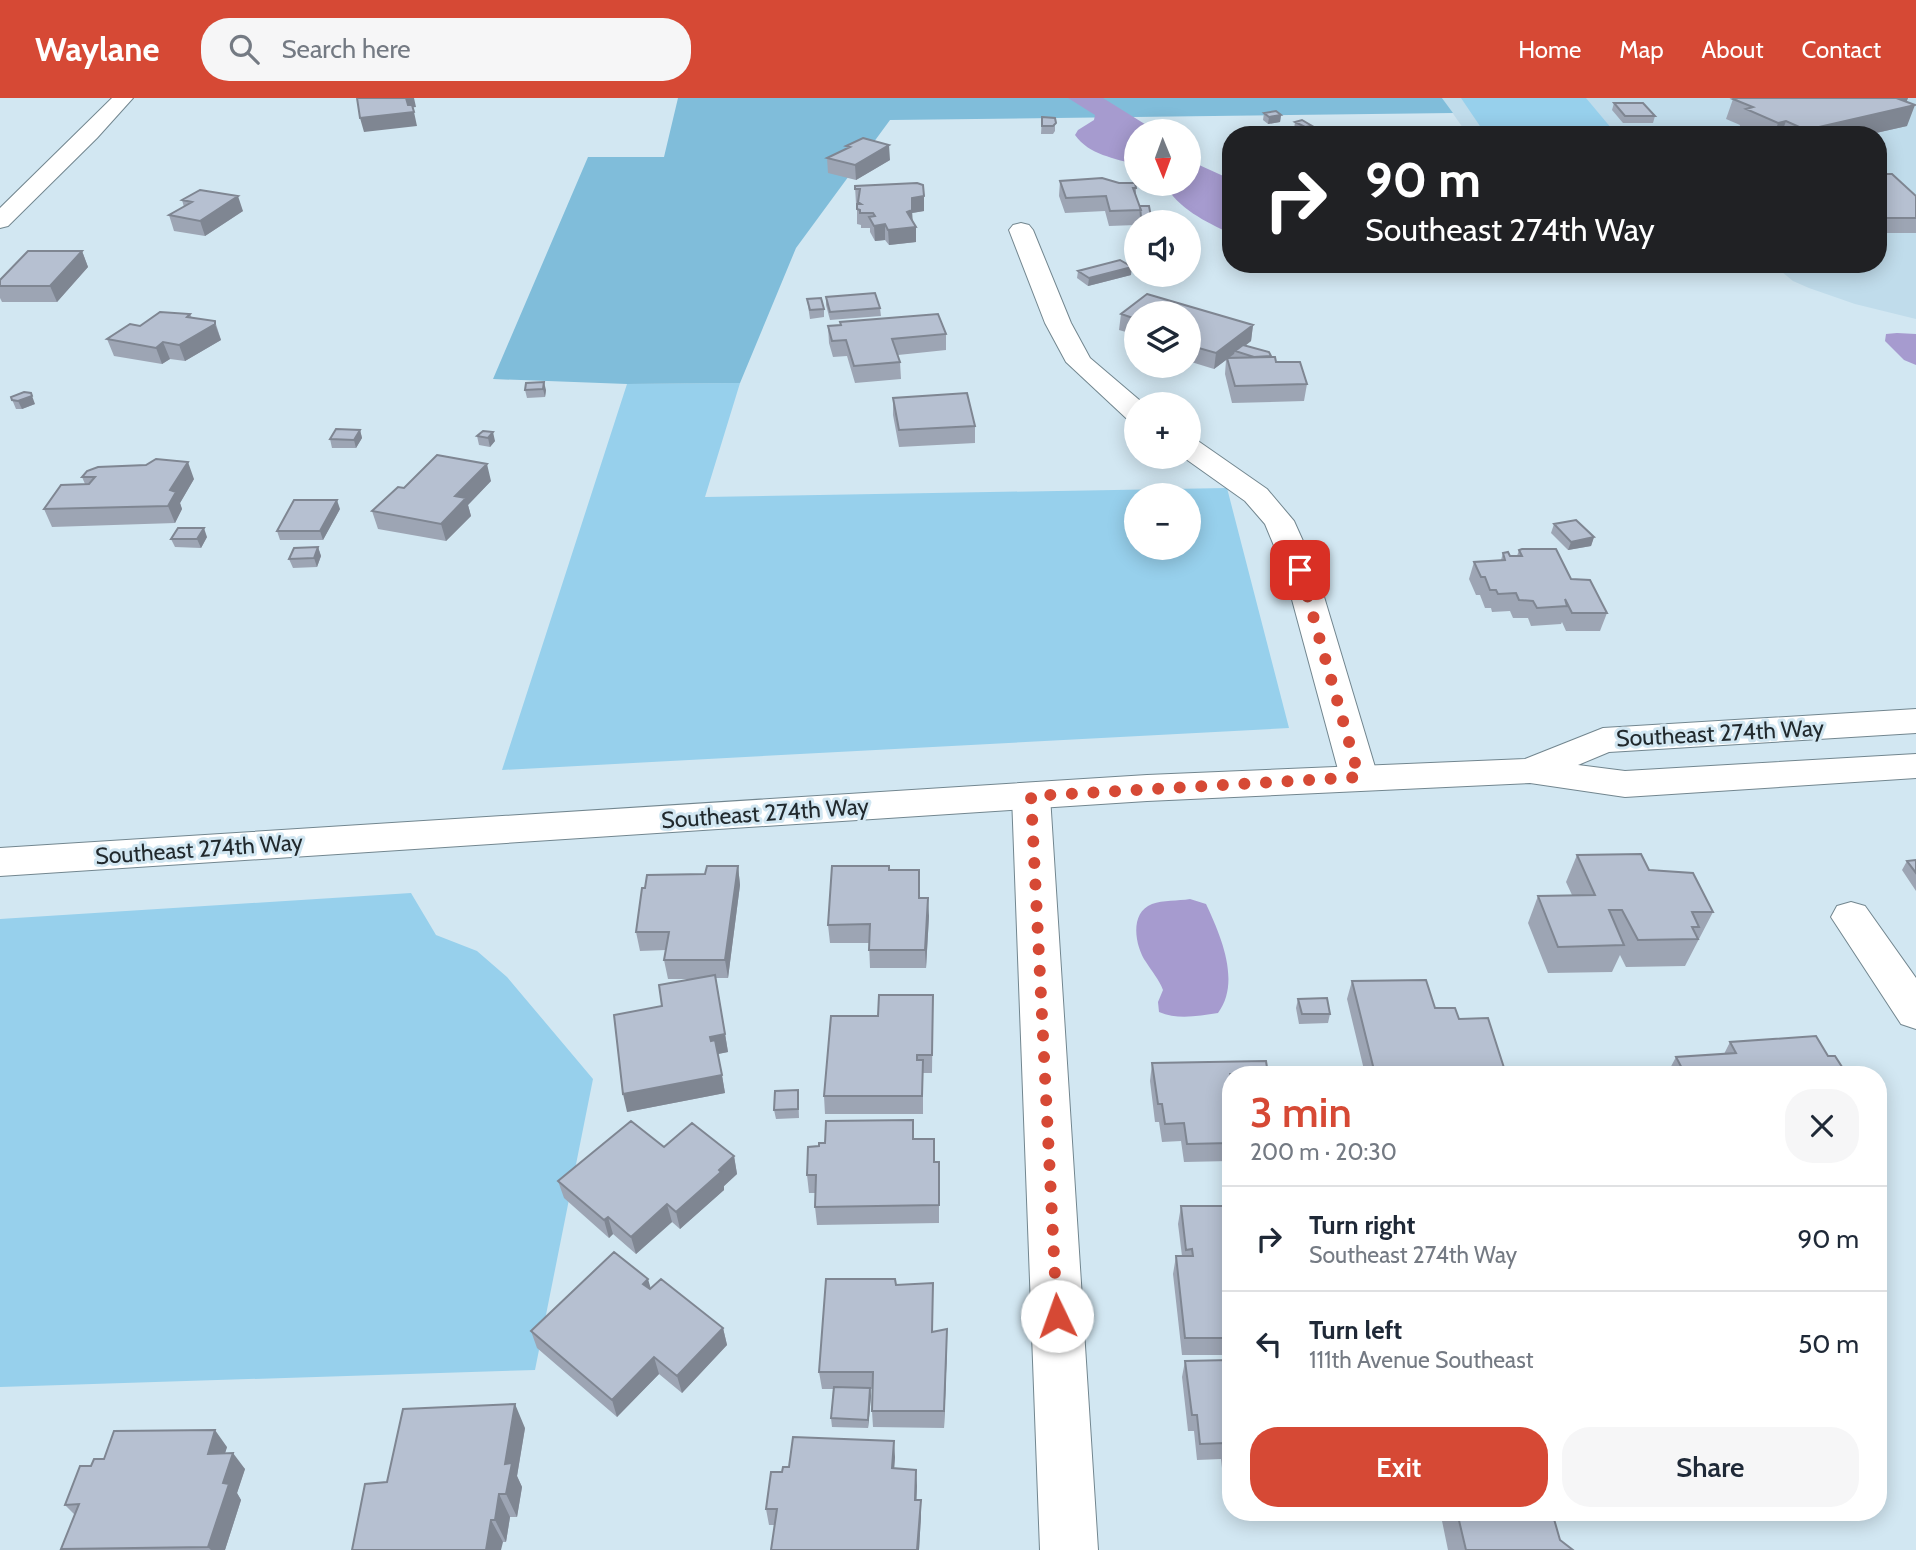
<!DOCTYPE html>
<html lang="en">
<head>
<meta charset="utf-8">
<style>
	:root { --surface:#fff; --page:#f6f6f7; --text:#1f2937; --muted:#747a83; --line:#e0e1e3; --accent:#d64935 }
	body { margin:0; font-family:Cabin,sans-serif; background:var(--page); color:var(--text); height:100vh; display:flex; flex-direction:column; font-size:26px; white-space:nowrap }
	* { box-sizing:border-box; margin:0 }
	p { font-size:23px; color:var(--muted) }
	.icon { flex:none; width:38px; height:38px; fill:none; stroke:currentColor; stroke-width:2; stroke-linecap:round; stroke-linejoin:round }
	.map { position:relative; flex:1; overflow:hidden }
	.side { position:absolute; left:1222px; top:968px; width:665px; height:455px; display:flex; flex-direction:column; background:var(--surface); border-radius:28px; box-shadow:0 4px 18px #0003 }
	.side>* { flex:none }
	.guide { position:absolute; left:1222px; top:28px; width:665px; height:147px; border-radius:28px; box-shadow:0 4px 18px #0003; background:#202124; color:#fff; overflow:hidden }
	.needle { width:46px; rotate:179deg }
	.controls { position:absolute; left:1124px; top:21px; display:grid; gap:14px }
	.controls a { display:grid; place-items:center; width:77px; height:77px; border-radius:50%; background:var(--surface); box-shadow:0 4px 18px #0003; font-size:35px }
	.pin { position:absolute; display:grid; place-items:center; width:60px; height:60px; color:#fff; margin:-30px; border-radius:14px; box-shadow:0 4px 10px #0006 }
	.me { position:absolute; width:77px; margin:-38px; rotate:357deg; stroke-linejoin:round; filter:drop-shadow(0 0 5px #0008) }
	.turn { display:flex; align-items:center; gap:24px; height:147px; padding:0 28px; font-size:32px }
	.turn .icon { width:91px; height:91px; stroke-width:2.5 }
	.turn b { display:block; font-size:49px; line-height:60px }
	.round { display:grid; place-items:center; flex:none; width:74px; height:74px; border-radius:28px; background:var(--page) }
	.headline { display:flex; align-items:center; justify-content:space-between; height:119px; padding:0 28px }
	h1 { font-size:42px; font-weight:600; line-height:52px; color:var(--accent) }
	.action { display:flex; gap:14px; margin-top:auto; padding:14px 28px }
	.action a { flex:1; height:80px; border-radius:28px; background:var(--accent); color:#fff; font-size:28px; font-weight:600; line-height:80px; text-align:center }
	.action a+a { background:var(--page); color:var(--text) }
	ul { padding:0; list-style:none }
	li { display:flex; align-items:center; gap:21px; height:105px; padding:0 28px; border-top:2px solid var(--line) }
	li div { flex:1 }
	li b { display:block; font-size:26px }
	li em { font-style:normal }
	header { display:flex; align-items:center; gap:42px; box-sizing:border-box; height:98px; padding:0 35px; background:var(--accent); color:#fff }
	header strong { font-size:33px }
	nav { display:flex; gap:38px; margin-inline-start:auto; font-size:24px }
	.search { width:490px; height:63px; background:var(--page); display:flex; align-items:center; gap:18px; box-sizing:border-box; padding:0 24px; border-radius:28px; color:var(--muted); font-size:26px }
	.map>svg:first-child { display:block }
	.built { fill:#c0dceb }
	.green { fill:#97d0ec; fill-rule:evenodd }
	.forest { fill:#80bdda }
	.water { fill:#a69bcf }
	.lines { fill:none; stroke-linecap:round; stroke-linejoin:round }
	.street-casing { stroke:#72868f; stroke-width:2 }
	.secondary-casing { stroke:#72868f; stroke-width:2 }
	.street { fill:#fff; fill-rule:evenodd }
	.secondary { fill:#fff; fill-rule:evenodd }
	.wall { fill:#9da5b4 }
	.shaded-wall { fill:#7f8692 }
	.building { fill:#b6c0d1; stroke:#7f8692; stroke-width:2 }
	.route { stroke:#d64935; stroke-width:12; stroke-dasharray:0 21.6 }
	.labels { text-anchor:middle; stroke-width:6; stroke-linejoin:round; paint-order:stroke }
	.street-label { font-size:23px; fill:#21292d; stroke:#d2e7f2 }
</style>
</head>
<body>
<header>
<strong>Waylane</strong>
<div class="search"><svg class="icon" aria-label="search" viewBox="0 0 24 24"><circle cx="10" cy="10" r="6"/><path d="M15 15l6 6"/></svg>Search here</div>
<nav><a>Home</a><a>Map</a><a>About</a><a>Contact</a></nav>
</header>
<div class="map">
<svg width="1916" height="1452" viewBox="0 0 1916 1452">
	<rect width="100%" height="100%" fill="#d2e7f2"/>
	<path class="built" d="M1442 0H1916V221L1855 206 1809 190 1793 183 1772 166H1878V37H1468Z"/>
	<path class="green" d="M1461 0H1586L1617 37H1486Z
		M740 285 705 399 1227 390 1289 630 502 672 627 286ZM1136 397H1188V450H1136Z
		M411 795 436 837 477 853 507 879 593 981 535 1272 0 1289V821Z"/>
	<path class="forest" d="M678 0H1442L1453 15 890 22 796 150 740 285 627 286 493 281 588 59H664Z"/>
	<path class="water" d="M1068 0H1103L1156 33H1136V67C1115 60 1089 57 1075 37L1078 32 1094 22 1095 17Z
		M1188 62 1230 81V135C1207 125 1176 109 1165 86H1188Z
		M1897 235 1916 236V267L1904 262 1885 243 1886 236Z
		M1190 801 1206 806C1221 838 1241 884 1218 915 1198 918 1178 922 1159 914L1158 904 1163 892C1159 881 1152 874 1146 864 1135 848 1129 815 1152 806 1163 802 1178 803 1190 801Z"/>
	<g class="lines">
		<defs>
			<path id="street" d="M112 0H133L97 40 8 128 0 130V110Z
				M1021 125 1029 127 1033 132 1071 225 1090 260 1144 306H1136V322L1126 320 1066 264 1045 225 1009 132 1013 127Z
				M1188 340 1198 343 1267 391 1294 423 1316 472 1378 679 1372 688 1359 692 1346 688 1340 679 1284 472 1265 426 1245 403 1183 359H1188Z
				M1031 685 1044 689 1050 698 1098 1452H1040L1012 698 1018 689Z
				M1851 804 1865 808 1916 880V931L1901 926 1831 819 1837 808Z"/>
			<path id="secondary" d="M1916 611V635L1609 654 1578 667 1625 673 1916 656V680L1625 699 1530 685 1147 703 0 778V750L1147 677 1525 661 1603 630Z"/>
		</defs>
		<use href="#street" class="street-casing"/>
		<use href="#secondary" class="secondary-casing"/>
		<use href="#street" class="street"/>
		<use href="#secondary" class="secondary"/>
	</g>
	<path class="wall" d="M1738 0H1908L1906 4 1907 28 1867 37H1751L1739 31 1740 27 1726 21 1733 1Z
		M1614 5 1655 18 1653 25H1623L1612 12Z
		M1264 15 1281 17 1280 24 1268 26 1263 22Z
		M1042 19 1055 20V33L1053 36H1041Z
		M1295 24 1312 28 1311 35 1304 36 1294 31Z
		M846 48 890 62 856 82 828 75 827 60 847 51Z
		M1878 76 1916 98V135H1878Z
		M1060 83 1119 85 1136 90V98L1140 109 1151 119V124H1140V121V124H1136V127L1109 128 1105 113 1065 115 1059 98Z
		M855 88 924 113 912 115V124L916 144 889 147 885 142 875 143 870 134V130H861V127L857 126V111L858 106H856Z
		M182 102 243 113 205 138 174 133 169 117 184 109Z
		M82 153 88 169 57 204H2L0 200V182Z
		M1078 173 1131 177 1088 188 1077 180Z
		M1147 196 1253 227 1251 243 1245 248 1269 254 1271 259H1275L1276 264H1300L1307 286 1304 303 1232 305 1225 276 1226 262 1214 271 1188 263V215H1136V237L1119 232 1121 216Z
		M826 199 880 210 881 218 830 222 826 207Z
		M807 201 824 211V219L810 221Z
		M190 216 192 220 215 223 221 242 185 263 170 261 162 266 114 258 107 241 140 228Z
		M840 224 946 236V252L898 257 900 264 901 281 855 285 847 258 833 259 829 245 828 228 841 227Z
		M526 285 546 292 545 299 527 300 525 292Z
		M11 299 35 306 22 311H16Z
		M893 300 975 328V345L899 349 893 317Z
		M360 332 362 340 356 350H332L330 341Z
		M483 333 495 343 490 349 479 347 477 338Z
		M87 373 194 381 180 405 182 411 175 425 52 429 44 411 85 386 82 379Z
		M491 383 468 407 471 418 446 443 378 431 372 413 404 390Z
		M340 411 323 442H280L277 433Z
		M1554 426 1594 439 1591 448 1568 452 1551 435Z
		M207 439 201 450 175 449 171 441Z
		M318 449 321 458 317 469 293 470 289 461Z
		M1519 452 1571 481 1607 515 1600 533H1566L1562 524 1561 526 1531 528 1528 520H1513L1510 513 1492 514 1491 510H1485L1480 497H1476L1469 481 1474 464 1501 462 1503 455 1510 458H1517Z
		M1577 757 1649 772 1713 814 1685 868 1626 869 1620 857 1612 874 1548 875 1528 825 1538 798 1572 797 1566 784Z
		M1916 762V793L1902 772 1907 763Z
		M738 768 740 787 728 880H716L728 954 718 956 725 995 627 1014 662 908 693 881H668L664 862 666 852 640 853 636 834 705 776Z
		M889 772 920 800 929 818 926 870H870L869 845H830L828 827Z
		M1352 883 1435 910 1459 921 1506 976H1365L1347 901Z
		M933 897 932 975H923V1016H825L824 998 878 918Z
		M1298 901 1330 916 1328 925 1299 926 1296 910Z
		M1730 944 1828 958 1844 972 1841 976H1667L1676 959 1724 956Z
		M1152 965 1230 976V1063L1184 1064 1181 1043 1162 1044 1159 1024H1155L1150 983Z
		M798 992 799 1020 776 1021 774 1012Z
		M913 1041 934 1064H939V1125L817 1127 815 1109V1095H809L807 1077 819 1048Z
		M734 1058 737 1076 724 1088V1092L680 1131 672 1124 636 1156 613 1136 609 1140 564 1100 558 1083Z
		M1181 1108H1230V1257H1182L1173 1176 1176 1158H1182L1178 1126Z
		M896 1187 933 1234 947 1248 944 1330 873 1329 872 1313 873 1291H870L871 1298 868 1330 832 1329 831 1320 833 1291H822L819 1274Z
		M651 1191 723 1230 727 1247 682 1295 659 1276 617 1319 537 1250 531 1233Z
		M1230 1262V1387L1224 1388 1221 1361 1197 1362 1194 1333H1188L1182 1279 1185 1263Z
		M525 1330 517 1378 522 1389 517 1419H510L506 1444H503L387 1384Z
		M227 1349 225 1355 245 1371 237 1395 241 1402 225 1452H62L61 1451 75 1417 65 1407 91 1368 104 1361Z
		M895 1359 894 1371 916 1372V1402L921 1418 919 1452H771L775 1427H769L766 1411 782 1374Z
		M1443 1414H1552L1560 1442 1573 1452H1448L1441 1418Z"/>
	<path class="shaded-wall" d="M405 0H414L416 9 408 10Z
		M1902 0H1908L1904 10 1915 7 1907 28 1867 37H1804L1806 32Z
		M414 14 417 28 364 34 360 20Z
		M1281 17 1280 24 1268 26 1269 19Z
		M1786 23 1781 37H1774L1778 25Z
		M1312 28 1311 35 1304 36 1305 29Z
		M889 47 890 62 856 82 855 67Z
		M238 98 243 113 205 138 200 123Z
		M924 98V113L912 115V100Z
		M912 112 913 127 907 114Z
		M885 126V142L875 143 874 128Z
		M916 129V144L889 147 888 132Z
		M82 153 88 169 57 204 50 188Z
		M1132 169 1131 177 1088 188 1089 180Z
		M215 226 221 242 185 263 179 247Z
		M1253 227 1251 243 1237 254 1235 253 1234 256 1214 271 1216 255Z
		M163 244 170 261 162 266 156 250Z
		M544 284 546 292 545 299 543 291Z
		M31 295 35 306 22 311 18 303Z
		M360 332 362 340 356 350 354 342Z
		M493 334 495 343 490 349 488 340Z
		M188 364 194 381 180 405 182 411 175 425 168 408 170 392Z
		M487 366 491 383 468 407 471 418 446 443 441 426 455 398Z
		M337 402 340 411 323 442 320 433Z
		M204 430 207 439 201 450 197 441Z
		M1594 439 1591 448 1568 452 1571 444Z
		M318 449 321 458 317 469 314 460Z
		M738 768 740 787 728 880 725 862Z
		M928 800 929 818 926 870 925 852Z
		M725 936 728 954 713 957 710 939Z
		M722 977 725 995 627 1014 623 996Z
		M734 1058 737 1076 724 1088V1092L680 1131 676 1114Z
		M667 1106 672 1124 636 1156 631 1139Z
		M608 1119 613 1136 609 1140 604 1122Z
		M648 1181 653 1198 643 1186Z
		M723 1230 727 1247 682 1295 677 1278Z
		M947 1231V1248L944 1330V1313Z
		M654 1259 659 1276 617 1319 612 1302Z
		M870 1290 871 1298 868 1330V1322Z
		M515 1306 525 1330 517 1378 522 1389 517 1419 506 1396 505 1366Z
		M215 1332 227 1349 220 1371 208 1356Z
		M894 1343 895 1359 893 1386 892 1370Z
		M233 1355 245 1371 237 1395 241 1402 225 1452H211L208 1449 223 1385Z
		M916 1372 917 1388 916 1418 915 1402Z
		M499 1396 510 1419 506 1444 495 1422Z
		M921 1402V1418L919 1452H917Z
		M491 1422 503 1444 501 1452H486Z"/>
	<path class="building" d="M357 0H406L408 7H412L414 14 360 20Z
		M1738 0H1902L1899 1 1915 7 1806 32 1786 23 1778 25 1746 11 1753 9 1733 1Z
		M1614 5H1643L1655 18H1625Z
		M1276 13 1281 17 1269 19 1264 15Z
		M1042 19 1055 20 1056 25 1053 28H1042Z
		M1302 22 1312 28 1305 29 1295 24Z
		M863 40 889 47 855 67 827 60 850 49 846 48Z
		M1878 76H1892L1916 98V120H1880L1878 118Z
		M1102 80 1119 85H1135L1136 90H1133L1141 112 1110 113 1106 98 1066 100 1060 83Z
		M917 85 923 87 924 98 912 100V112L907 114 916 129 888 132 885 126 874 128 869 119 875 118 873 115H860V112L857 111V106H861L858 104 860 91H855V88Z
		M200 92 238 98 200 123 169 117 192 104 182 102Z
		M1140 108H1149L1151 119H1141Z
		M28 153H82L50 188H0V182Z
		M1120 162 1132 169 1089 180 1078 173Z
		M875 195 880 210 830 214 826 199Z
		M1147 196 1253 227 1216 255 1188 247V238L1190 237H1188V215H1136V221L1121 216Z
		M821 200 824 211 810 212 807 201Z
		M160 214 190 216 187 219 215 223V226L179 247 163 244 156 250 107 241 130 226 140 228Z
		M938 216 946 236 892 241 900 264 854 268 846 242 832 243 828 228 841 227 840 224Z
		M1243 247 1269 254 1271 258 1254 259 1235 253Z
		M1275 259 1276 264H1300L1307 286 1235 288 1227 260Z
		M544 284 543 291 525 292 526 285Z
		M24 294 31 295 32 298 18 303 12 302 11 299Z
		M967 295 975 328 899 332 893 300Z
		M336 331 360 332 354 342 330 341Z
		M483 333 493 334 488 340 477 338Z
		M437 357 487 366 455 398 466 400 441 426 372 413 398 389 404 390Z
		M156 361 188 364 170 392 176 394 168 408 44 411 61 387 89 386 95 379H82L87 373 98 369 146 367Z
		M294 402H337L320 433H277Z
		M1576 422 1594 439 1571 444 1554 426Z
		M178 430H204L197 441H171Z
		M318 449 314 460 289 461 294 450Z
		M1522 451H1556L1571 481 1590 482 1607 515H1572L1565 501 1567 508 1537 510 1533 503 1519 502 1516 495 1498 496 1496 492H1490L1485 479H1481L1474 464 1505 462 1503 455 1508 454 1510 458H1522L1519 452Z
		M1641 756 1649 772 1693 775 1713 814H1692L1699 829H1692L1698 841 1638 842 1622 812H1609L1624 847 1558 849 1538 798 1595 797 1577 757Z
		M1916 762V775L1907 763Z
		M707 768H738L725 862H664L669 834H636L642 790H645L647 777 705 776Z
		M832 768H889V772H919V800H928L925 852H869L870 826 828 827Z
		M715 877 725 936 710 939 711 943 715 942 722 977 623 996 614 917 662 908 659 887Z
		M1426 882 1435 910H1455L1459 921 1488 920 1506 976H1375L1352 883Z
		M879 897H933L932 957H917V962H923L922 998H824L831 918H878Z
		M1327 900 1330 916H1302L1298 901Z
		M1816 938 1828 958H1835L1844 972 1837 973 1839 976H1685L1676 959 1736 955 1730 944Z
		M1266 963 1268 976H1230V1045L1187 1046 1184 1025 1165 1026 1162 1006H1158L1152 965Z
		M798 992V1011L774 1012 775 993Z
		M913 1022V1041H934V1064H939V1107L815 1109 816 1077H807L808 1049 819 1048V1045H825L826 1023Z
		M631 1023 664 1049 692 1025 734 1058 719 1072 721 1074 676 1114 667 1106 631 1139 608 1119 604 1122 558 1083Z
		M1181 1108H1230V1240H1185L1176 1158H1193L1192 1151 1186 1152Z
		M614 1154 648 1181 643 1186 650 1191 661 1181 723 1230 677 1278 654 1259 612 1302 531 1233Z
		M826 1181H895L896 1187 933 1185 932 1234 947 1231 944 1313H872L873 1274H819Z
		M1230 1262V1372H1228L1225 1345 1200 1346 1197 1317H1192L1185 1263Z
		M834 1289 870 1290 868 1322 831 1320Z
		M515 1306 505 1366 512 1365 506 1396H499L495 1422H491L486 1452H352L365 1386 387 1384 403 1311Z
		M215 1332 208 1356 233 1355 223 1385 229 1386 208 1449 61 1451 79 1406 65 1407 80 1368H91L94 1361H104L114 1333Z
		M793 1339 894 1343 892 1370 916 1372 915 1402H921L917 1452H771L777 1411H766L771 1374H782L783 1369H789Z
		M1457 1414H1552L1560 1442 1573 1452H1466Z"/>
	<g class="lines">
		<path class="route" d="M1057 1218 1031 698 1359 679 1300 472"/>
	</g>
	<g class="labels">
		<g class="street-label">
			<text transform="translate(1720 635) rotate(-3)" y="8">Southeast 274th Way</text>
			<text transform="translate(765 715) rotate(-4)" y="8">Southeast 274th Way</text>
			<text transform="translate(199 751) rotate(-4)" y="8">Southeast 274th Way</text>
		</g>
	</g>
</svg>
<div class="controls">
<a><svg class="needle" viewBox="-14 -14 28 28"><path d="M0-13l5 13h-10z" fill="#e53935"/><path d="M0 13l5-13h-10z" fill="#747a83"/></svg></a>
<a><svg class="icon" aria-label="sound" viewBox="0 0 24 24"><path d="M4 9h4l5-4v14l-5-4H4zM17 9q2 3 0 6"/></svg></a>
<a><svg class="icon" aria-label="layers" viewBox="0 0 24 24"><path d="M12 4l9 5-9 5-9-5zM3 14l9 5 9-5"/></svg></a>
<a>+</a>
<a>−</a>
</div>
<div class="pin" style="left:1300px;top:472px;background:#d93025"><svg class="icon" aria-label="arrive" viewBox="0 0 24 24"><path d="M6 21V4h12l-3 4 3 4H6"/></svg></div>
<svg class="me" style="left:1057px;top:1218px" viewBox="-20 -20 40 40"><circle r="19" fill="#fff"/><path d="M0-13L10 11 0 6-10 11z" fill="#d64935"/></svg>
<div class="guide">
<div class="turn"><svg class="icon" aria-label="right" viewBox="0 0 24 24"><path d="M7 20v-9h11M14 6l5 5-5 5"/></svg><div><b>90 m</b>Southeast 274th Way</div></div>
</div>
<section class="side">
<div class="headline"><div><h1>3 min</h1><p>200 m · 20:30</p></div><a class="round"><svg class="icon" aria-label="close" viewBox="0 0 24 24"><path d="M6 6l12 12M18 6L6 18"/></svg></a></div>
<ul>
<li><svg class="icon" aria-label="right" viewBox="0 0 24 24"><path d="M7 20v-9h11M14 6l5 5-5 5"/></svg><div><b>Turn right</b><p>Southeast 274th Way</p></div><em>90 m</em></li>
<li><svg class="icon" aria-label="left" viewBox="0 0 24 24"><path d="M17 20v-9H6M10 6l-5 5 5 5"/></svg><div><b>Turn left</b><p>111th Avenue Southeast</p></div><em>50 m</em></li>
</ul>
<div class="action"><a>Exit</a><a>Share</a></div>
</section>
</div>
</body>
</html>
